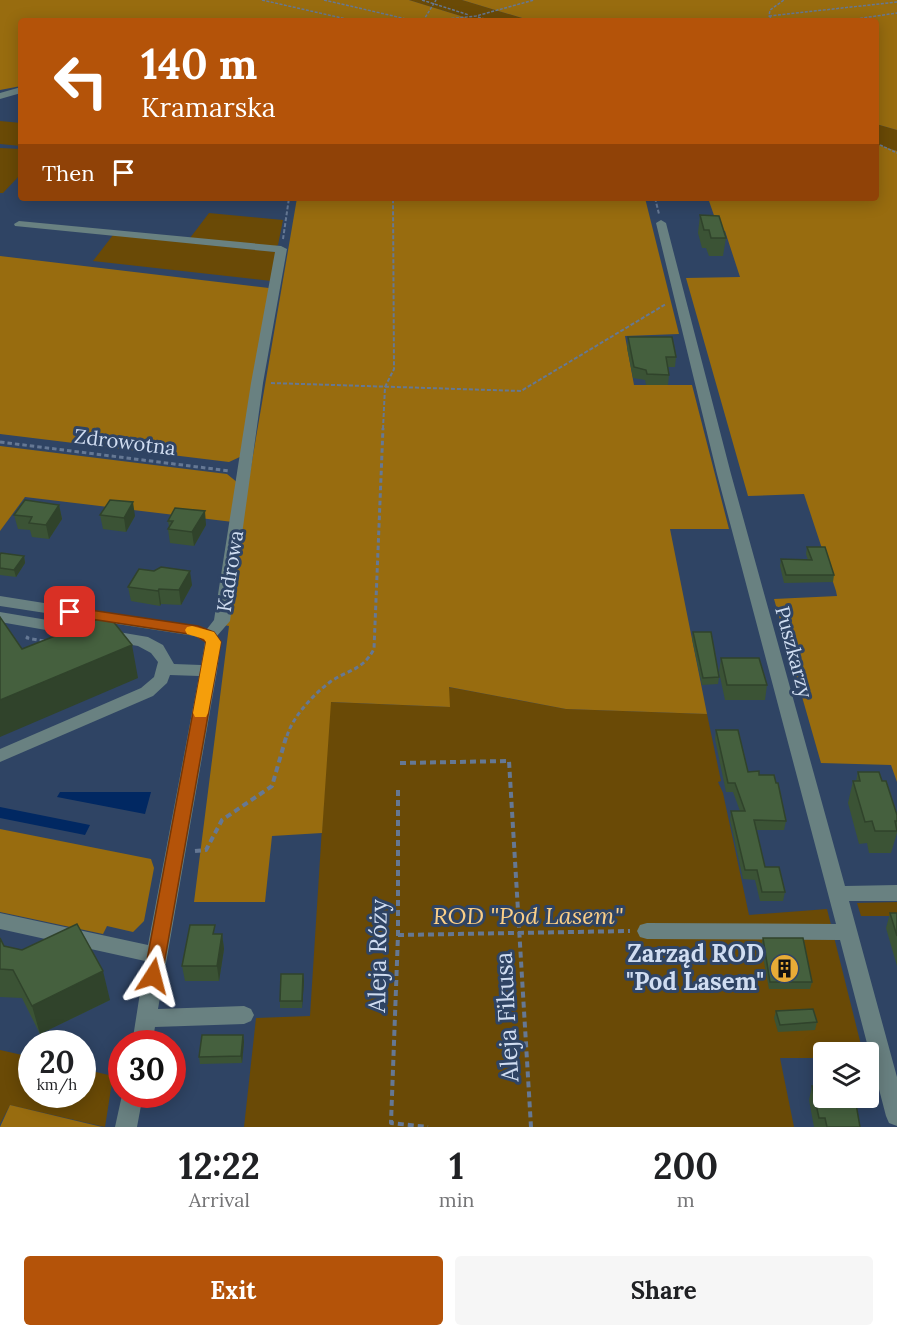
<!DOCTYPE html>
<html lang="en">
<head>
<meta charset="utf-8">
<style>
	:root { --surface:#fff; --page:#f6f6f6; --text:#202124; --muted:#757577; --accent:#b45309 }
	body { margin:0; font-family:Lora,serif; background:var(--page); color:var(--text); height:100vh; display:flex; flex-direction:column; font-size:22px; white-space:nowrap }
	* { box-sizing:border-box; margin:0 }
	p { font-size:20px; color:var(--muted) }
	.icon { flex:none; width:33px; height:33px; fill:none; stroke:currentColor; stroke-width:2; stroke-linecap:round; stroke-linejoin:round }
	.map { position:relative; height:1127px; overflow:hidden }
	.drawer { display:flex; flex-direction:column; background:var(--surface); flex:1 }
	.drawer>* { flex:none }
	.hud { position:absolute; left:18px; top:18px; width:861px; height:183px; border-radius:6px; box-shadow:0 3px 15px #0003; background:#b45309; color:#fff; overflow:hidden }
	.controls { position:absolute; left:813px; top:1042px; display:grid; gap:12px }
	.controls a { display:grid; place-items:center; width:66px; height:66px; border-radius:6px; background:var(--surface); box-shadow:0 3px 15px #0003; font-size:30px }
	.speed { position:absolute; left:18px; top:1030px; display:flex; gap:12px; font-size:30px; font-weight:700; text-align:center }
	.speed>* { display:grid; place-content:center; width:78px; height:78px; border-radius:50%; background:var(--surface); box-shadow:0 3px 15px #0003; line-height:1 }
	.speed small { font-size:15px; font-weight:400 }
	.speed .limit { border:9px solid #d22; background:#fff; color:#111 }
	.pin { position:absolute; display:grid; place-items:center; width:51px; height:51px; color:#fff; margin:-26px; border-radius:12px; box-shadow:0 3px 9px #0006 }
	.me { position:absolute; width:66px; margin:-33px; rotate:9deg; stroke-linejoin:round; filter:drop-shadow(0 0 4px #0008) }
	.turn { display:flex; align-items:center; gap:21px; height:126px; padding:0 24px; font-size:27px }
	.turn .icon { width:78px; height:78px; stroke-width:2.5 }
	.turn b { display:block; font-size:42px; line-height:51px }
	.then { display:flex; align-items:center; height:57px; padding:0 24px; background:#0003; gap:12px; font-size:22px }
	.eta { display:flex; justify-content:space-evenly; align-items:center; height:102px; text-align:center }
	.eta b { font-size:36px; font-weight:700; line-height:42px }
	.primary-button { display:flex; gap:12px; margin-top:auto; padding:12px 24px }
	.primary-button a { flex:1; height:69px; border-radius:6px; background:var(--accent); color:#fff; font-size:24px; font-weight:700; line-height:69px; text-align:center }
	.primary-button a+a { background:var(--page); color:var(--text) }
	.map>svg:first-child { display:block }
	.green { fill:#6a4a06 }
	.forest { fill:#986c0f }
	.water { fill:#012862 }
	.lines { fill:none; stroke-linecap:round; stroke-linejoin:round }
	.path-far3 { stroke:#657894; stroke-width:1.5; stroke-dasharray:3 1.5; stroke-linecap:butt }
	.path-far2 { stroke:#657894; stroke-width:2; stroke-dasharray:4 2; stroke-linecap:butt }
	.path-far1 { stroke:#657894; stroke-width:3; stroke-dasharray:4.5 3; stroke-linecap:butt }
	.path { stroke:#657894; stroke-width:4; stroke-dasharray:6 4; stroke-linecap:butt }
	.minor { fill:#698181; fill-rule:evenodd }
	.wall { fill:#3b5335 }
	.shaded-wall { fill:#30432b }
	.building { fill:#45603e; stroke:#30432b; stroke-width:1.5 }
	.route { fill:#b45309; stroke:#753606; stroke-width:1.5 }
	.slow { fill:#f59e0b }
	.labels { text-anchor:middle; stroke-width:6; stroke-linejoin:round; paint-order:stroke }
	.street-label { font-size:20px; fill:#d0ddf1; stroke:#2f4464 }
	.near-park-label { font-size:24px; font-style:italic; fill:#face87; stroke:#2f4464 }
	.near-poi-label { font-size:24px; font-weight:bold; fill:#d0ddf1; stroke:#2f4464; text-anchor:end }
	.near-street-label { font-size:24px; fill:#d0ddf1; stroke:#2f4464 }
</style>
</head>
<body>
<div class="map">
<svg width="897" height="1127" viewBox="0 0 897 1127">
	<rect width="100%" height="100%" fill="#2f4464"/>
	<path class="green" d="M409 0H462L532 21H477Z
		M0 121 21 123V146L0 144Z
		M876 124 897 130V151L876 144Z
		M0 148 21 149V174L3 193H0Z
		M209 213 283 220 278 245 274 247 190 238Z
		M113 235 277 252 271 281 93 261Z
		M448 687 566 709 707 714 721 781 718 782 723 793 749 915 827 909 863 1053H824L823 1058H780L794 1127H244L256 1018 310 1016 330 702 449 707Z
		M897 902V916H861L857 903Z
		M0 1050 31 1057 32 1095H82L83 1069 113 1076 105 1127 10 1105 0 1124Z"/>
	<path class="forest" d="M0 0H409L477 21H21V86L0 90Z
		M462 0H897V130L876 124V21H532Z
		M876 144 897 151V782L891 765 821 763 774 599 837 596 836 591 804 494 748 496 686 278 740 277 725 231 719 230 708 198H876Z
		M297 198H645L679 334 625 336 634 385H692L729 529H670L707 714 566 709 449 687 450 707 331 702 322 833 272 836 265 902H194L229 626 224 625Z
		M0 256 269 288 242 456 229 462 0 434Z
		M0 446 227 474 238 483 233 522 25 497 0 531Z
		M0 829 151 859 154 868 144 921 133 932 107 926 103 934 0 912Z
		M10 1105 102 1127H0Z"/>
	<path class="water" d="M60 792H151L145 814 57 797Z
		M0 807 90 825 85 835 0 818Z"/>
	<g class="lines">
		<path class="path-far3" d="M262 0 355 21
			M324 0 415 21
			M422 0 469 15
			M769 16 897 2
			M478 17 491 21
			M423 21 436 0
			M429 21 476 16 534 0
			M774 21 769 16 770 10 784 0
			M842 21 897 13
			M876 143 897 153"/>
		<path class="path-far2" d="M655 198 659 214
			M283 239 289 198
			M271 383 521 391 666 304
			M383 429 385 387 394 369 393 198"/>
		<path class="path-far1" d="M0 442 230 471
			M28 636 27 638 44 641
			M287 736C293 716 314 694 330 682 349 669 362 671 374 649L383 428"/>
		<path class="path" d="M400 763 509 761 531 1127
			M398 790V935L391 1123 428 1127
			M195 851 206 850 222 820 272 786 287 734
			M398 935 630 931"/>
		<path class="minor" d="M21 87V93L0 99V93Z
			M661 220 666 223 731 474 845 886 897 885V901H849L897 1077V1126L889 1123 886 1116 840 940 647 939 640 937 637 931 640 925 647 923 836 924 717 474 656 223Z
			M19 221 281 246 287 249 263 383 230 621 217 636 221 642 217 671 158 1009 244 1006 251 1009 254 1015 251 1021 244 1024 155 1027 152 1044H132L145 961 0 929V913L148 945 199 676 170 675 167 683 153 696 0 762V749L141 688 154 677 158 662 151 653 138 646 0 622V612L148 637 163 645 174 664 201 665 205 642 195 636 0 606V596L207 629 214 620 251 383 275 252 15 226 14 224Z
			M122 1095H143L137 1127H115Z"/>
	</g>
	<path class="wall" d="M700 215 726 238 723 256H709L706 248H702L698 233Z
		M628 337 676 357 675 367H668L669 375 668 385H646L645 380 633 378 627 348Z
		M59 505 62 519 49 539 32 537 30 530 18 529 14 515Z
		M100 515 135 516 126 532 103 529Z
		M168 521 206 525 194 546 170 543 168 529 169 527Z
		M807 547 834 575 833 582 784 583 780 566 781 559 808 560 806 554Z
		M0 555 24 556 25 563 16 577 0 575Z
		M192 585 181 605 161 604 160 606 131 601 128 587Z
		M693 632 719 677 718 684 702 685 692 639Z
		M721 658 767 685 765 700H725L719 672Z
		M716 730 748 772 759 775 776 783 786 821 784 830H756L765 867 785 892 783 901H760L755 880 743 879 730 820 731 811H740L733 792H726L715 739Z
		M858 772 882 781 897 815V833L891 853H869L867 843 859 844 848 803 853 781H856Z
		M890 913H897V966L886 928Z
		M216 934H222L224 949 219 981H185L182 966Z
		M0 938 4 946 110 1000 40 1034 22 998 0 997Z
		M763 938 812 982 810 989H769L761 946Z
		M303 974 304 981 302 1008H280V1001Z
		M776 1011 817 1022 815 1030 778 1032 774 1018Z
		M243 1035 244 1042 242 1063 200 1064 199 1057Z
		M812 1086 860 1127H814L809 1100Z"/>
	<path class="shaded-wall" d="M133 502 135 516 126 532 124 518Z
		M59 505 62 519 49 539 46 525Z
		M205 511 206 525 194 546 192 532Z
		M24 556 25 563 16 577 14 570Z
		M190 571 192 585 181 605 179 590Z
		M159 589 161 604 160 606 158 591Z
		M132 645 138 678 0 737V700Z
		M222 934 224 949 219 981 217 966Z
		M103 971 110 1000 40 1034 32 1006Z
		M303 974 304 981 302 1008V1001Z
		M243 1035 244 1042 242 1063 241 1056Z"/>
	<path class="building" d="M700 215 719 216 726 238H711L709 230H704Z
		M628 337H672L676 357H666L669 375 647 374 646 370 634 367Z
		M25 500 59 505 46 525 29 523 32 517 14 515Z
		M110 500 133 502 124 518 100 515Z
		M175 508 205 511 192 532 168 529 173 521H168Z
		M807 547H825L834 575H786L781 559 812 560Z
		M1 553 24 556 14 570 0 568V555Z
		M161 567 190 571 179 590 159 589 158 591 128 587 139 569 154 571Z
		M108 615 132 645 0 700V617L22 649Z
		M693 632H711L719 677 703 678Z
		M721 658H759L767 685H727Z
		M716 730H738L748 772 759 771V775H774L776 783H778L786 821 754 820 765 867H779L785 892H762L757 870H745L731 811H745L735 783H728Z
		M858 772H879L882 781H886L897 815V821H895L897 831H875L872 821 865 822 853 781H860Z
		M890 913H897V936Z
		M77 924 103 971 32 1006 13 970 0 969V938L4 946 22 950Z
		M190 925H215L213 934H222L217 966H182Z
		M763 938H803L812 982H770Z
		M281 974H303L302 1001H280Z
		M813 1009 817 1022 780 1025 776 1011Z
		M202 1035H243L241 1056 199 1057Z
		M812 1086H824V1098H855L860 1127H827L825 1118H819Z"/>
	<path class="route" d="M70 607 198 626 214 632 221 642 162 976 159 981 153 983 146 981 144 976 206 642 195 635 65 615 63 612 65 608Z"/>
	<path class="slow" d="M192 626 214 632 221 642 208 713 206 717H195L193 713 206 642 204 639 187 634 185 630 187 627Z"/>
	<defs>
		<symbol id="building-disc" viewBox="-11 -11 22 22"><circle r="9.5" fill="#e8ab37" stroke="#2f4464"/><path d="M-4-6H4V6H1V3H-1V6H-4ZM-2.5-4.3h1.7v1.8h-1.7ZM.8-4.3h1.7v1.8H.8ZM-2.5-1h1.7V.8h-1.7ZM.8-1h1.7V.8H.8Z" fill="#111"/></symbol>
	</defs>
	<g fill-rule="evenodd">
		<use href="#building-disc" x="768" y="952" width="33" height="33"/>
	</g>
	<g class="labels">
		<g class="street-label">
			<text transform="translate(125 442) rotate(7)" y="7">Zdrowotna</text>
			<text transform="translate(230 571) rotate(-81)" y="7">Kadrowa</text>
			<text transform="translate(794 652) rotate(75)" y="7">Puszkarzy</text>
		</g>
		<g class="near-park-label">
			<text x="528" y="924">ROD "Pod Lasem"</text>
		</g>
		<g class="near-poi-label">
			<text x="764" y="962">Zarząd ROD<tspan x="764" dy="28">"Pod Lasem"</tspan></text>
		</g>
		<g class="near-street-label">
			<text transform="translate(378 956) rotate(-89)" y="8">Aleja Róży</text>
			<text transform="translate(507 1017) rotate(-93)" y="8">Aleja Fikusa</text>
		</g>
	</g>
</svg>
<div class="controls">
<a><svg class="icon" aria-label="layers" viewBox="0 0 24 24"><path d="M12 4l9 5-9 5-9-5zM3 14l9 5 9-5"/></svg></a>
</div>
<div class="speed"><div>20<small>km/h</small></div><div class="limit">30</div></div>
<div class="pin" style="left:70px;top:612px;background:#d93025"><svg class="icon" aria-label="arrive" viewBox="0 0 24 24"><path d="M6 21V4h12l-3 4 3 4H6"/></svg></div>
<svg class="me" style="left:153px;top:976px" viewBox="-20 -20 40 40"><path d="M0-17L14 15 0 8-14 15z" fill="#b45309" stroke="#fff" stroke-width="4"/></svg>
<div class="hud">
<div class="turn"><svg class="icon" aria-label="left" viewBox="0 0 24 24"><path d="M17 20v-9H6M10 6l-5 5 5 5"/></svg><div><b>140 m</b>Kramarska</div></div>
<div class="then">Then<svg class="icon" aria-label="arrive" viewBox="0 0 24 24"><path d="M6 21V4h12l-3 4 3 4H6"/></svg></div>
</div>
</div>
<section class="drawer">
<div class="eta">
<div><b>12:22</b><p>Arrival</p></div>
<div><b>1</b><p>min</p></div>
<div><b>200</b><p>m</p></div>
</div>
<div class="primary-button"><a>Exit</a><a>Share</a></div>
</section>
</body>
</html>
